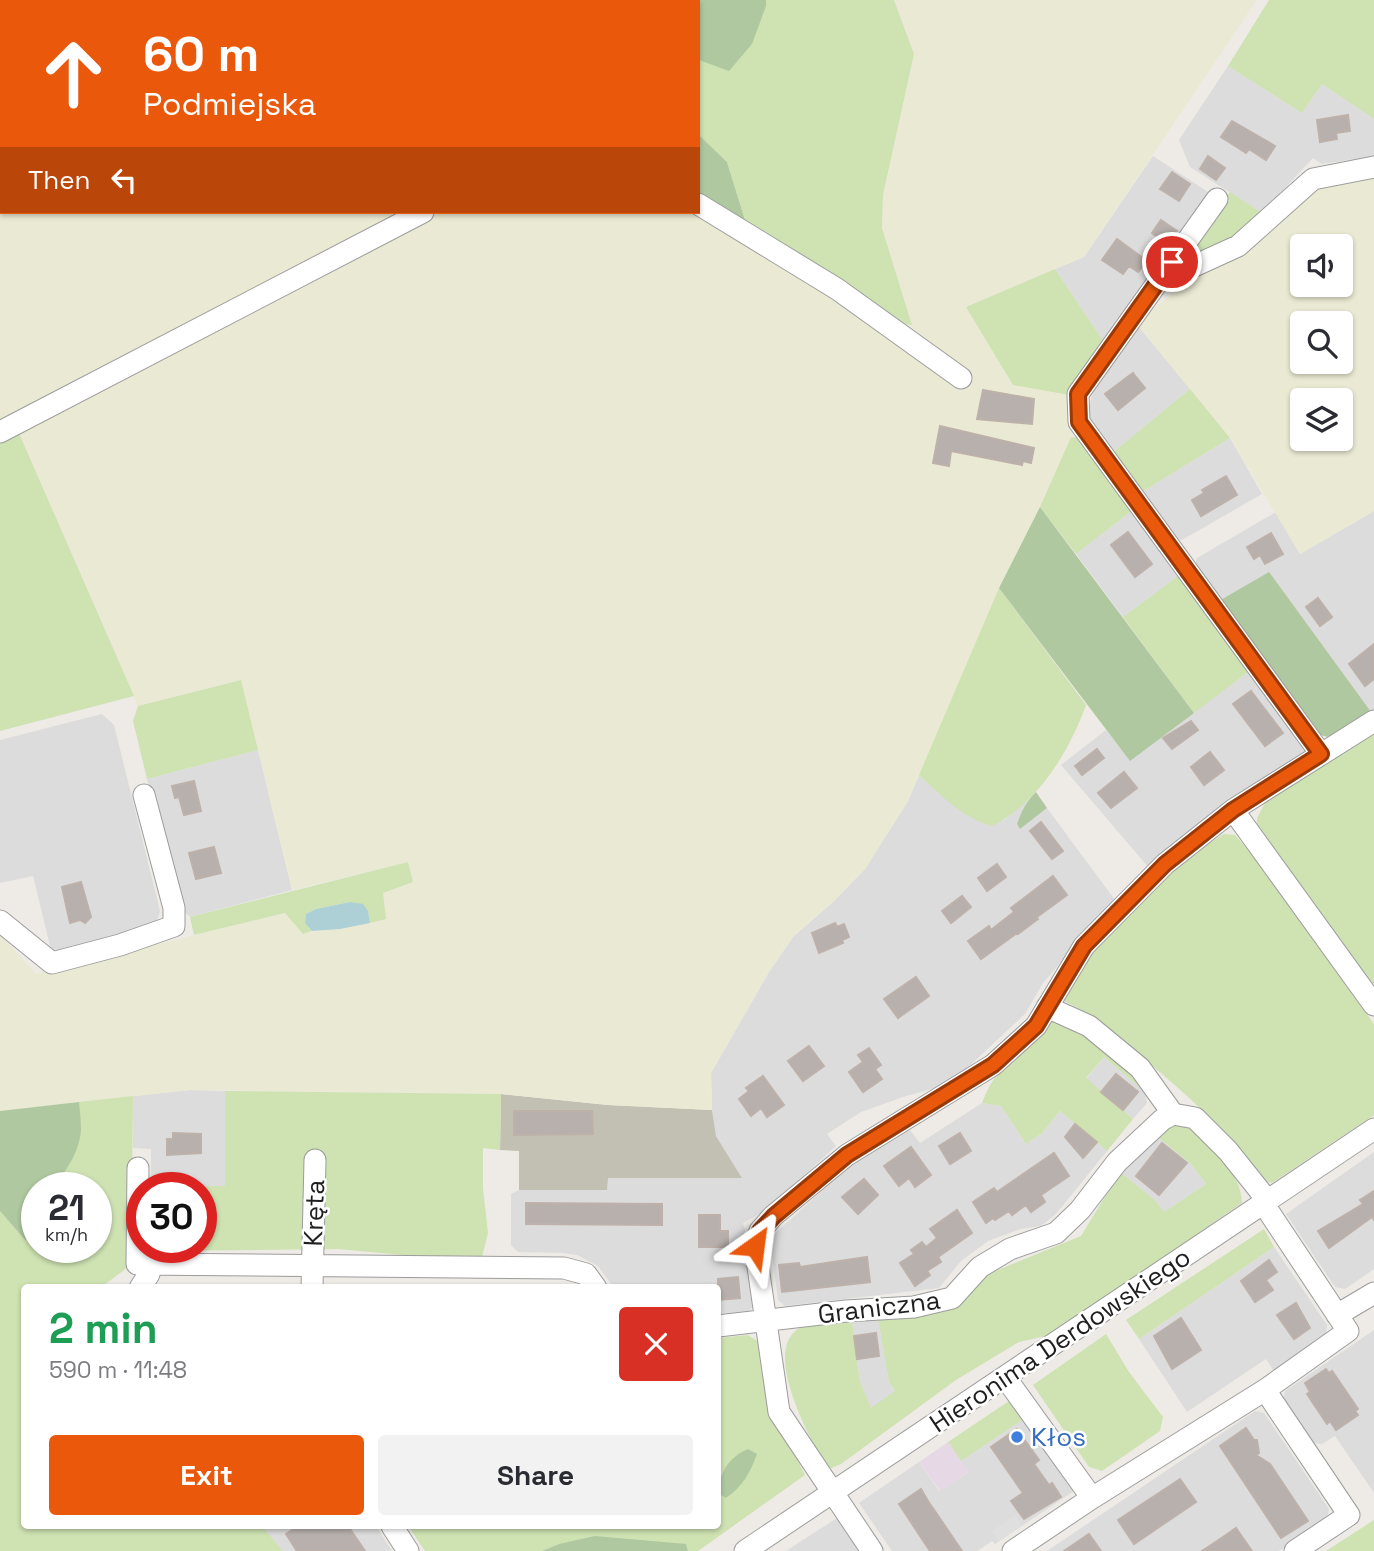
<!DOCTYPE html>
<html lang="en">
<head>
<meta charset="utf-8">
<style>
	:root { --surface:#fff; --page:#f2f2f3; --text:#2b2b33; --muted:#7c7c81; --accent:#ea580c }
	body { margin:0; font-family:"Space Grotesk",sans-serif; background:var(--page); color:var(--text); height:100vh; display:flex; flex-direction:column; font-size:26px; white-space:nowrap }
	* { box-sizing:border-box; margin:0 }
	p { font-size:23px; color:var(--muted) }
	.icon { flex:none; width:38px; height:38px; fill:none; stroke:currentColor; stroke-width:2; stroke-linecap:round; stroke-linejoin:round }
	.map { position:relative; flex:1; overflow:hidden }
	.sheet { position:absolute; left:21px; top:1284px; width:700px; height:245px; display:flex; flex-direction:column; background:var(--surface); border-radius:7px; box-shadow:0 2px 5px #0004 }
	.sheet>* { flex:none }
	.hud { position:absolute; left:0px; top:0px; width:700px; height:214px; box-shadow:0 2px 5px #0004; background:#ea580c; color:#fff; overflow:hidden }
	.tools { position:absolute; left:1290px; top:234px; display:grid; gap:14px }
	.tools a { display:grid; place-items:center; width:63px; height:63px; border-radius:7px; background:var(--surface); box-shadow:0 2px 5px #0004; font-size:35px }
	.speed { position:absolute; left:21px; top:1172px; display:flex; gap:14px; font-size:35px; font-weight:700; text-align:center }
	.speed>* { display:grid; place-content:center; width:91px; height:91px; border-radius:50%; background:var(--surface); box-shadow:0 2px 5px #0004; line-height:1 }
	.speed small { font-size:18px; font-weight:400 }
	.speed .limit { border:10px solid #d22; background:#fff; color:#111 }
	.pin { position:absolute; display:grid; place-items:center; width:60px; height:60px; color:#fff; margin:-30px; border:4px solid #fff; border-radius:50%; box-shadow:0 2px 7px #0007 }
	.me { position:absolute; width:77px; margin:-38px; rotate:31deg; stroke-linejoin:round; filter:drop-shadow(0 0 5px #0008) }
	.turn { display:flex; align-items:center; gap:24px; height:147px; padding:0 28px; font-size:32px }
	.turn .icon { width:91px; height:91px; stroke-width:2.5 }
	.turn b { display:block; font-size:49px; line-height:60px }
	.then { display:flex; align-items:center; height:66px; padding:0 28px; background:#0003; gap:14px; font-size:26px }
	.round { display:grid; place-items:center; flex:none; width:74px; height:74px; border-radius:7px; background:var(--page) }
	.summary { display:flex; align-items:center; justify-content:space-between; height:119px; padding:0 28px }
	h1 { font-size:42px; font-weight:700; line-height:52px; color:#1e9e55 }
	.primary-button { display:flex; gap:14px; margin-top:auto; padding:14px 28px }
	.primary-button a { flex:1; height:80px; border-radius:7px; background:var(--accent); color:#fff; font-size:28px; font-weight:700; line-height:80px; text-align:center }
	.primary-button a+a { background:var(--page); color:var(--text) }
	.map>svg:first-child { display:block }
	.residential { fill:#dcdcdc }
	.industrial { fill:#e6d9e5 }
	.construction { fill:#c2c0b2 }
	.farmland { fill:#eaead4; fill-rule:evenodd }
	.grass { fill:#cee2b2 }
	.forest { fill:#afc8a0 }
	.parking { fill:#dfdfdf }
	.water { fill:#acd0d6 }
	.building { fill:#b7b0ac; stroke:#beb1aa; stroke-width:2 }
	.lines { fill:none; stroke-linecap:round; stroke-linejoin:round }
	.minor-casing { stroke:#9c9c9c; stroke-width:23 }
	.minor { stroke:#fff; stroke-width:21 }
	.route-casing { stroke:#983908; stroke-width:18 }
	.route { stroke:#ea580c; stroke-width:12 }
	.shop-dot { fill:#3f7fe0; stroke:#fff; stroke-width:2.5 }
	.labels { text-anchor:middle; stroke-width:5; stroke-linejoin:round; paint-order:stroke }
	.street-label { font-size:26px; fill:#1f1f1f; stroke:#fff }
	.shop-label { font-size:26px; fill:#366cbe; stroke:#fff; text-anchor:start }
</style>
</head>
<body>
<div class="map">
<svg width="1374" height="1551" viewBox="0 0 1374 1551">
	<rect width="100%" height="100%" fill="#eeebe6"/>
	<path class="residential" d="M1228 66 1302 113 1322 84 1374 119V156L1322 164 1313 158 1262 213 1190 167 1179 140Z
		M1153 156 1211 194 1106 345 1055 269 1084 257Z
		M1135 322 1190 389 1112 453 1087 419 1095 381Z
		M1230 438 1262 494 1182 540 1173 537 1140 493Z
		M1134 509 1182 573 1123 617 1076 554Z
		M1374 511V710L1371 712 1219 601 1194 567 1197 558 1276 512 1300 554Z
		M1252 669 1314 754 1224 804 1184 835 1149 868 1061 765 1106 730 1130 760Z
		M102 714 114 725 160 911 155 927 52 954 33 876 0 883V740Z
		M258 750 292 890 190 917 178 906 147 779Z
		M919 775 939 794 1004 820 1028 799 1017 824 1020 829 1047 808 1115 900 1043 983 1025 1014 950 1084 906 1096 861 1112 827 1134 836 1146 768 1209 743 1223 747 1237 755 1304 749 1311 718 1314V1288H614L598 1266 577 1255 563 1253 518 1252 511 1245V1194L519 1190H606L607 1178H742L716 1136 712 1110 711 1073 769 972 793 937 834 901 865 869 908 801Z
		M1104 1057 1145 1092 1147 1103 1133 1119 1086 1079Z
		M190 1090 225 1091V1186H151V1149L133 1148V1096Z
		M982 1103 1001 1106 1026 1144 1042 1133 1060 1111 1107 1151 1056 1214 1041 1226 1021 1229 988 1241 961 1261 939 1288 785 1306 778 1300 770 1238 858 1158 878 1143 910 1130 920 1143Z
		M1153 1133 1191 1164 1206 1184 1164 1212 1157 1202 1120 1172Z
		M1374 1152V1269L1345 1289 1335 1287 1286 1214Z
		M1274 1247 1327 1325 1326 1335 1274 1371 1266 1359 1187 1412 1139 1339Z
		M151 1285 286 1286 289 1288H148Z
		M878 1319 889 1382 895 1392 871 1409 860 1382 852 1322Z
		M1374 1330V1493L1335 1436 1322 1444 1312 1443 1283 1400 1285 1391Z
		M1255 1411 1264 1413 1329 1509 1327 1519 1279 1551H1047Z
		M1025 1418 1074 1491 995 1544 992 1541 977 1551H892L859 1503 919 1462 939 1491 968 1473 961 1461Z
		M837 1518 859 1551H786Z
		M262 1526H376L392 1551H283Z"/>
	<path class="industrial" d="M948 1442 969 1472 940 1491 919 1462Z"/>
	<path class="construction" d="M501 1094 608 1105 712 1110 716 1136 742 1178H608L607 1190H519V1151L500 1150Z"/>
	<path class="farmland" d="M0 0 178 2H2V212H698L912 324 882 228 883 196 914 54 894 0H1257L1084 257 966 307 1070 395 1071 437 1040 507 999 588 908 801 865 869 834 901 793 937 769 972 711 1073 712 1110 608 1105 501 1094 190 1090 0 1111V934L36 974 286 913 303 934 386 919 383 893 413 882 408 862 292 890 241 680 138 706 11 415 0 420Z
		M1374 175V511L1300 554 1230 438 1135 322 1321 183ZM1302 247H1340V285H1302ZM1302 324H1340V362H1302ZM1302 401H1340V439H1302Z"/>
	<path class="grass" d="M233 0H507L234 2Z
		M766 0H894L914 54 883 195 882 228 912 325 872 320 748 230 727 162 698 134V56L700 60 766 6Z
		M1269 0H1374V119L1322 84 1302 113 1228 66Z
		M1230 192 1262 213 1230 245 1177 267Z
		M1055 269 1106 345 1070 395 1013 385 966 307Z
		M1190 389 1230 438 1140 493 1112 453Z
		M18 431 134 696 0 731V440Z
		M1071 437 1082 438 1134 509 1076 554 1040 507Z
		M1182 573 1252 669 1194 713 1123 617Z
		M999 588 1086 705C1069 752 1038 803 992 826 962 817 941 796 919 775Z
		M241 680 258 750 147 779 133 721 138 706Z
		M1374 727V988L1257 832V818L1267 799Z
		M1224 834 1235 835 1252 855 1374 1024V1115L1272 1183 1263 1180C1227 1129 1181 1089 1133 1050 1110 1031 1089 1012 1062 1000 1072 982 1080 963 1092 947 1118 909 1184 858 1224 834Z
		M408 862 413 882 383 893 386 919 370 923 368 911 350 902 316 909 306 914 305 923 312 931 303 934 285 913 194 935 190 917Z
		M1056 1014 1123 1060 1145 1092 1104 1057 1086 1078 1133 1119 1107 1151 1060 1111 1042 1133 1026 1144 1001 1106 982 1103C996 1065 1027 1041 1056 1014Z
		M225 1091 501 1094 500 1150 483 1148V1188L488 1233 482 1257 435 1258 338 1249 155 1251 153 1248H201V1188H151V1186H225Z
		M133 1096 131 1265 100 1288H24V1526H262L283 1551H0V1211L25 1240 37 1236V1248H96V1188L45 1187 59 1179 71 1160 81 1132 79 1102Z
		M1187 1120C1208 1143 1241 1170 1242 1203L1050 1335 1019 1342 956 1380 841 1464 827 1470C812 1441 756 1344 804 1326 817 1321 838 1323 852 1322L860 1382 871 1408 895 1391 889 1382 878 1319 1081 1236 1120 1172 1157 1202 1164 1212 1206 1184 1191 1164 1153 1133Z
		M1264 1229 1274 1247 1139 1339 1126 1320Z
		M1106 1334 1129 1372 1163 1417 1160 1431 1102 1471 1089 1467 1033 1385Z
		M748 1335 760 1343 773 1413 805 1475 698 1551H688L686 1544H559L542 1551H425L408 1526H718V1338Z
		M1012 1399 1025 1418 961 1461 948 1442Z
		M1374 1520V1551H1326Z"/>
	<path class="forest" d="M668 0H766V6L752 44 729 71 699 60 698 2Z
		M698 134 727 162 748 230 698 199Z
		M1040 507 1194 713 1130 761 999 588Z
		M1269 572 1371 712 1328 737 1316 734 1219 601Z
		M1036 792 1047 808 1020 829 1017 824C1022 811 1026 801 1036 792Z
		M79 1102C80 1111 81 1121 81 1131 79 1153 61 1188 37 1188V1236L25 1240 0 1211V1111Z
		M748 1449 757 1454C750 1473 743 1486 726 1498L718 1493C720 1472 728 1458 748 1449Z
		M595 1536 686 1544 688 1551H542L559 1544Z"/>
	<path class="parking" d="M1015 1515 1022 1526 999 1541 992 1531Z"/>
	<path class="water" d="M350 902 363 904 368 911 370 923 340 929 312 931 305 923 306 914 316 909Z"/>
	<path class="building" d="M1348 115 1350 131 1336 133 1337 139 1320 142 1317 120Z
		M1232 121 1275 146 1266 160 1249 149 1246 153 1221 137Z
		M1208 156 1225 168 1216 180 1200 169Z
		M1172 172 1190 184 1179 201 1160 189Z
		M1161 220 1177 231 1167 244 1152 233Z
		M1117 239 1147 261 1138 272 1129 266 1123 274 1102 260Z
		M1133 373 1145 388 1118 410 1105 394Z
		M983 390 1034 399 1032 424 977 419Z
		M940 426 1034 448 1031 463 1023 461 1022 465 951 451 949 466 933 463Z
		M1226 476 1237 495 1201 516 1192 500 1204 493 1202 490Z
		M1128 532 1152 564 1135 577 1111 545Z
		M1271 533 1283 554 1265 564 1260 555 1254 559 1247 547Z
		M1318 598 1332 617 1320 626 1306 607Z
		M1374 644V679L1365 686 1349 664Z
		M1251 691 1283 733 1265 746 1233 704Z
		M1191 721 1198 730 1172 749 1163 738Z
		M1097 749 1104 758 1082 775 1075 766Z
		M1210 752 1224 770 1204 785 1191 767Z
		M1124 772 1137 788 1111 808 1098 793Z
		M194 781 201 811 184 815 179 797 175 798 172 786Z
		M1041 822 1063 851 1052 859 1030 831Z
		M214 847 221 873 196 879 189 853Z
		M997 864 1006 877 987 891 978 878Z
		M1053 876 1067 895 1037 917 1038 919 1018 934 1017 933 981 959 968 941 989 926 991 930 1014 912 1011 908Z
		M81 882 91 917 85 923 80 920 70 923 62 887Z
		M962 896 971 907 951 923 942 911Z
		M835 923 837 927 844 924 849 937 842 940 843 943 819 953 812 933Z
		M916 977 929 996 898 1018 884 999Z
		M809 1046 824 1066 803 1081 788 1061Z
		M869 1048 881 1065 875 1069 882 1079 863 1092 849 1072 863 1062 858 1055Z
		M1116 1074 1138 1092 1123 1110 1101 1092Z
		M763 1076 784 1105 767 1117 761 1108 751 1116 739 1099 749 1091 746 1088Z
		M514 1111H592L593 1134 514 1135Z
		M1075 1124 1097 1142 1083 1158 1065 1137Z
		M173 1133 201 1134V1153L167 1155V1139H173Z
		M960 1133 971 1151 950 1164 939 1146Z
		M1162 1143 1187 1163 1159 1195 1136 1176Z
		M911 1147 931 1175 915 1187 909 1178 899 1186 884 1166Z
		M1054 1153 1069 1176 1041 1195 1045 1202 1031 1212 1026 1205 1012 1215 1009 1211 995 1220 993 1218 986 1223 973 1202 994 1188 997 1192Z
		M864 1179 878 1195 858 1214 842 1197Z
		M1374 1191V1220L1372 1217 1329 1248 1318 1231 1363 1204 1360 1200Z
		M526 1203 662 1204V1225L526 1224Z
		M957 1210 972 1233 938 1257 941 1262 927 1271 930 1275 915 1286 900 1263 914 1254 911 1250 922 1242 926 1247 937 1238 930 1229Z
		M699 1215H720V1231H728V1247H699Z
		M867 1257 870 1282 782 1292 779 1265 799 1263 800 1267Z
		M1269 1260 1277 1272 1266 1280 1273 1290 1255 1302 1241 1281Z
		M738 1277 740 1298 718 1300V1279Z
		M1296 1303 1310 1328 1294 1339 1277 1315Z
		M1181 1318 1201 1350 1172 1369 1154 1336Z
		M876 1333 879 1356 857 1359 854 1336Z
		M1326 1369 1329 1373 1332 1371 1358 1409 1355 1411 1358 1415 1336 1430 1330 1421 1327 1424 1307 1394 1310 1392 1305 1383Z
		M1246 1428 1254 1440H1257L1259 1453 1256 1455 1270 1464 1308 1521 1281 1538 1220 1446Z
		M1017 1429 1039 1460 1034 1464 1049 1485 1052 1483 1061 1497 1024 1519 1011 1501 1023 1493 991 1447Z
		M1180 1479 1196 1502 1134 1544 1118 1520Z
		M921 1489 928 1501 962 1551H930L922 1539 899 1504Z
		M298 1526H348L365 1551H297L286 1534Z
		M1236 1528 1252 1551H1202L1220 1539Z
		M1089 1534 1101 1551H1064Z"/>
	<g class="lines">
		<defs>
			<path id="minor" d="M1217 199 1078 394 1079 422 1321 754
				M698 204 837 289 961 378
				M1159 282 1238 246 1313 179 1374 167
				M0 432 423 212
				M1233 810 1374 1005
				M0 921 52 963 120 945 174 926V908L144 795
				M1047 1007 1089 1026 1140 1068 1173 1114
				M138 1168 137 1264 564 1268 586 1274 596 1288
				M140 1288 149 1274 151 1264
				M312 1288 315 1160
				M1337 1315 1374 1293
				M718 1326 846 1311 914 1307 952 1298 980 1267 1010 1249 1056 1233 1080 1210 1117 1162 1162 1120 1173 1114 1195 1118 1228 1151 1268 1201
				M1005 1377 1092 1498
				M1265 1390 1349 1515 1295 1551
				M392 1526 408 1551
				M745 1551 1374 1129
				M872 1551 779 1412 755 1246 760 1231 773 1216 847 1155 993 1065 1036 1026 1084 946 1165 864 1233 810 1374 721
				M1013 1551 1092 1498 1265 1390 1348 1331 1263 1203"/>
		</defs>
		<use href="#minor" class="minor-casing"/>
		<use href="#minor" class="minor"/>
	</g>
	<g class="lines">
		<defs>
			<path id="route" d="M755 1246 760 1231 774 1216 847 1155 993 1065 1036 1026 1084 946 1165 864 1233 810 1321 754 1079 422 1078 394 1172 262"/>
		</defs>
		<use href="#route" class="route-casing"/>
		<use href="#route" class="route"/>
	</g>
	<circle class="shop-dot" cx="1017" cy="1437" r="7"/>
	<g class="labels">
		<g class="street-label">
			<text transform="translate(314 1213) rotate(-88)" y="9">Kręta</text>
			<text transform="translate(879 1307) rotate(-7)" y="9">Graniczna</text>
			<text transform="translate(1060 1340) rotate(-34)" y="9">Hieronima Derdowskiego</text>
		</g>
		<g class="shop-label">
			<text x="1031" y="1446">Kłos</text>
		</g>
	</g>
</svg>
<div class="tools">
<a><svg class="icon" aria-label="sound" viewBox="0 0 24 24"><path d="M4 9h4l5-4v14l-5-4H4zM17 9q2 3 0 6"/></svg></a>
<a><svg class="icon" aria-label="search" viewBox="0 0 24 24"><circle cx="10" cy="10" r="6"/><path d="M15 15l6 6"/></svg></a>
<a><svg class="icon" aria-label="layers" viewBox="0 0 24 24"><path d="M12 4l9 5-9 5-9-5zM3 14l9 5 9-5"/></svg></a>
</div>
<div class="speed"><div>21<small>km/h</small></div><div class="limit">30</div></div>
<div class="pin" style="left:1172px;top:262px;background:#d93025"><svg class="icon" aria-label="arrive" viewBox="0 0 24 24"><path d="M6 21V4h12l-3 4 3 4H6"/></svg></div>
<svg class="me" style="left:755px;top:1246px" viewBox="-20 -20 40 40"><path d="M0-17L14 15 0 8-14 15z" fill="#ea580c" stroke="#fff" stroke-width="4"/></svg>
<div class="hud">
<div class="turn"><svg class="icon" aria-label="ahead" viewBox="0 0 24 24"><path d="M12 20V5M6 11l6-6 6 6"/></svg><div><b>60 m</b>Podmiejska</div></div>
<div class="then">Then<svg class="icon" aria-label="left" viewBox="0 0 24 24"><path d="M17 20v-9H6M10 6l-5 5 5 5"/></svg></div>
</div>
<section class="sheet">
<div class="summary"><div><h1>2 min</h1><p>590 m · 11:48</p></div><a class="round" style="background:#d93025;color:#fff"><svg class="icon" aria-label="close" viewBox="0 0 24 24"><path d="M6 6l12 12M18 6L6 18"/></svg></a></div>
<div class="primary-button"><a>Exit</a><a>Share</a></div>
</section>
</div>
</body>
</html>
